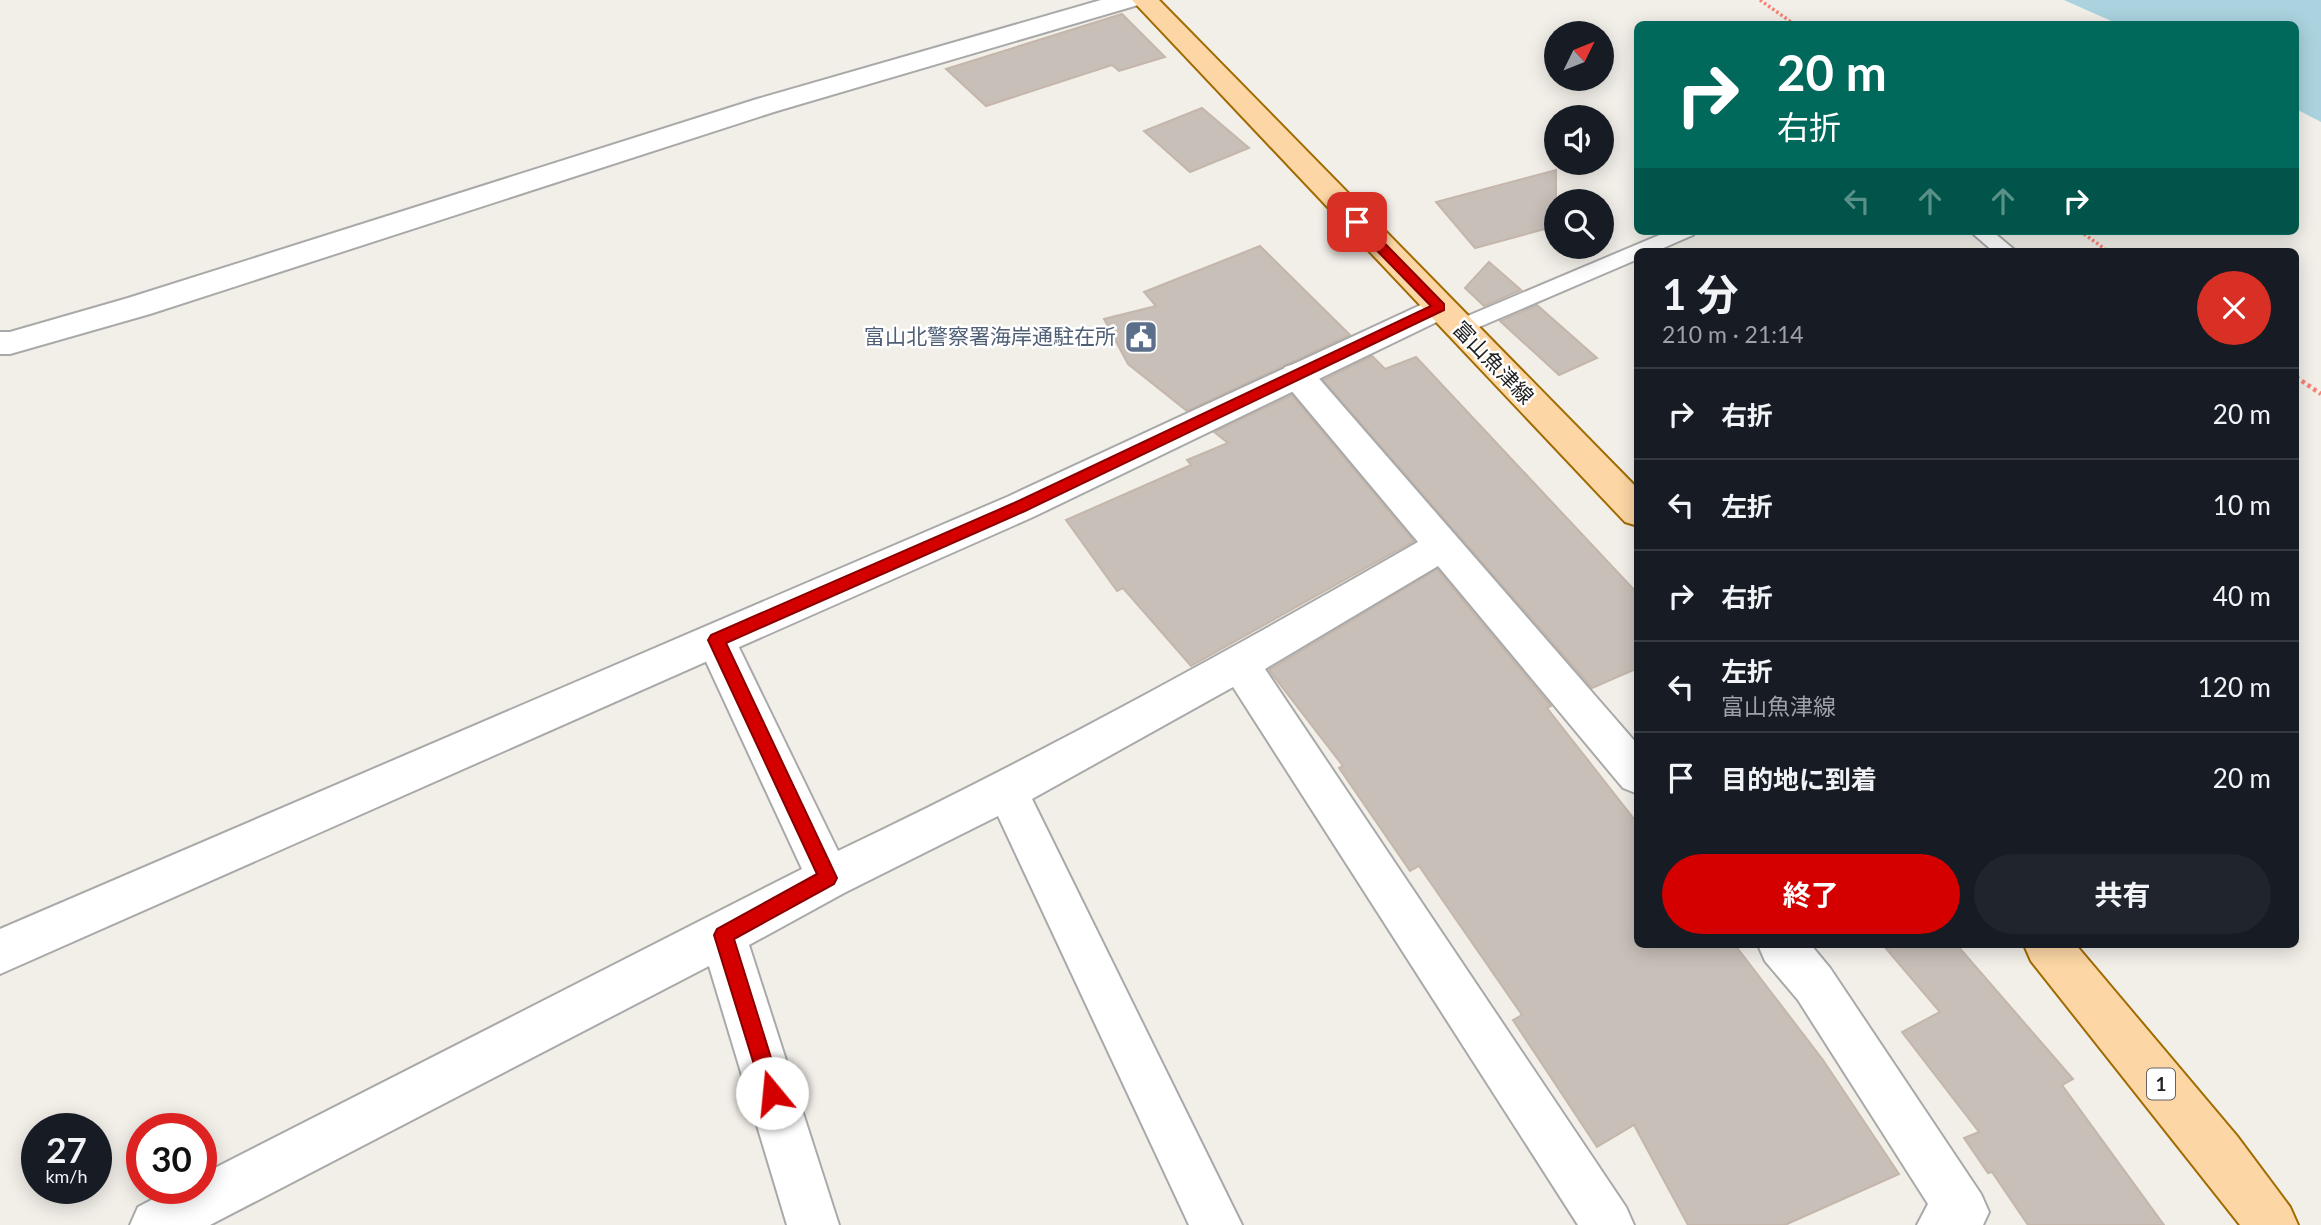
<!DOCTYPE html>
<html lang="ja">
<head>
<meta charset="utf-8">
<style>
	:root { --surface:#171b24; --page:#20242c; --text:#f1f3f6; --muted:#9ea1a6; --line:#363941; --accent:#d40000 }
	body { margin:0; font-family:Lato,"Noto Sans JP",sans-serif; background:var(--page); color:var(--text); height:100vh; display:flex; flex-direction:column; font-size:26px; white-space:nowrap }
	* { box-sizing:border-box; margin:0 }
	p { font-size:23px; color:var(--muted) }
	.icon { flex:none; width:38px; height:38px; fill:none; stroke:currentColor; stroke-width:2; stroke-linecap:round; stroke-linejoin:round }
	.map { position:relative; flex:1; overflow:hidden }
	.panel { position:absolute; left:1634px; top:248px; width:665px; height:700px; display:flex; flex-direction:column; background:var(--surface); border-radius:10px; box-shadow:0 4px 18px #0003 }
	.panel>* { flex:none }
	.banner { position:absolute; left:1634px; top:21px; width:665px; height:214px; border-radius:10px; box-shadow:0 4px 18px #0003; background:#00695c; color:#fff; overflow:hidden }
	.needle { width:46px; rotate:47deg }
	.controls { position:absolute; left:1544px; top:21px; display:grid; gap:14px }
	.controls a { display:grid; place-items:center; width:70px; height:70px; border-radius:50%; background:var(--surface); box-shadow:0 4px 18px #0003; font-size:35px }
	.speed { position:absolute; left:21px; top:1113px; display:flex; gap:14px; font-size:35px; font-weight:700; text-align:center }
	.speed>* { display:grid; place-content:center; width:91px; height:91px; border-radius:50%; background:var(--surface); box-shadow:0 4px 18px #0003; line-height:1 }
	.speed small { font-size:18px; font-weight:400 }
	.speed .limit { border:10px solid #d22; background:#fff; color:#111 }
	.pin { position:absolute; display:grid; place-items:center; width:60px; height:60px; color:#fff; margin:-30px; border-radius:14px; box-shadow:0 4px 10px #0006 }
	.me { position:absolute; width:77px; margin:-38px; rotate:343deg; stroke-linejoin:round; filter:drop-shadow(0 0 5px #0008) }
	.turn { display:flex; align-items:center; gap:24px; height:147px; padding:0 28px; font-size:32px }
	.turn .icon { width:91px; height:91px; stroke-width:2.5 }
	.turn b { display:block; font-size:49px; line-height:60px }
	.lanes { display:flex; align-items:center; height:66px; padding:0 28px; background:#0003; justify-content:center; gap:35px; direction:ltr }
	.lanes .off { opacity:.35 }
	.round { display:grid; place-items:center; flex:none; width:74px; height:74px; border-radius:37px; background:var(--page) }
	.overview { display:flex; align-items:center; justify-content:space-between; height:119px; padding:0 28px }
	h1 { font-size:42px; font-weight:700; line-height:52px }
	.action { display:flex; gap:14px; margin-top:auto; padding:14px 28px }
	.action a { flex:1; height:80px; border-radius:42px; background:var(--accent); color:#fff; font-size:28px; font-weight:700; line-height:80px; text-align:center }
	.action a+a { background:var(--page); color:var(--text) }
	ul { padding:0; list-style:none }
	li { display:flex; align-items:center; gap:21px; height:91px; padding:0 28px; border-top:2px solid var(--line) }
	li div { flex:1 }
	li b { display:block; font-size:26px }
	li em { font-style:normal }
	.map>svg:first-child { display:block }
	.water { fill:#aad3df }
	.building { fill:#c7bfb8; stroke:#c4b6ab; stroke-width:2 }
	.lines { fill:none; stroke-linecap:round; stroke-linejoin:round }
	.service-casing { stroke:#a9a9a9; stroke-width:4 }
	.minor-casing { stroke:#a9a9a9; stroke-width:4 }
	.tertiary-casing { stroke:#a9a9a9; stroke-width:4 }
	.primary-casing { stroke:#a06b00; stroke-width:4 }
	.path-far1 { stroke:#fa8072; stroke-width:3.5; stroke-dasharray:2.5 2.5; stroke-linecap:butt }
	.path { stroke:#fa8072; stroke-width:4.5; stroke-dasharray:3.5 3.5; stroke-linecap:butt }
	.service { fill:#fff; fill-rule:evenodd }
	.minor { fill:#fff; fill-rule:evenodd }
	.tertiary { fill:#fff; fill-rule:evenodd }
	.primary { fill:#fcd6a4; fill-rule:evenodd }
	.route { fill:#d40000; stroke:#8a0000; stroke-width:2 }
	.labels { text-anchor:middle; stroke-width:5; stroke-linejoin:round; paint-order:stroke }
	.shield { fill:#fff; stroke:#646464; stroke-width:2 }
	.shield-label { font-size:19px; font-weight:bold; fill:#222 }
	.service-label { font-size:21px; fill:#4e5e75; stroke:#fff; text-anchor:end }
	.street-label { font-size:21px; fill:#222; stroke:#fff }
</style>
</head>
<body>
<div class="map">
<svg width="2321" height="1225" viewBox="0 0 2321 1225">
	<rect width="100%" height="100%" fill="#f2efe9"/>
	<path class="water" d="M2064 0H2321V122L2296 109V24H2118Z"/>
	<path class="building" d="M1122 14 1165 57 1119 71 1112 65 986 106 946 69Z
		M1202 108 1249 148 1190 172 1144 131Z
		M1556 170V226L1475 248 1436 202Z
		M1260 246 1350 335 1187 411 1128 364 1104 319 1156 306 1144 292Z
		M1489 262 1521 290 1484 306 1465 288Z
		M1537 305 1597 358 1559 375 1500 321Z
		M1372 356 1385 369 1416 357 1638 594V668L1592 688 1323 380Z
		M1292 395 1414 541 1191 666 1123 588 1117 591 1066 520 1191 465 1187 460 1228 443 1214 432Z
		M1437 569 1551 706 1547 708 1638 824V945H1735L1823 1060 1899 1174 1785 1225H1688L1634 1125 1597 1147 1513 1020 1522 1015 1419 866 1410 871 1339 768 1343 766 1269 670Z
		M1883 945H1957L2073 1079 2062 1085 2164 1225H2028L1992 1172 1988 1173 1964 1138 1979 1132 1902 1032 1940 1012Z"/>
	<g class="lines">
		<defs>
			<path id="service" d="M1669 231H1696L1693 235 1654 252H1638V259L1465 333 1458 335 1448 328 1451 323Z
				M1970 231H1992L2017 252H1994Z"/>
			<path id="minor" d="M1101 0H1142L1138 5 777 111 150 314 10 354H0V332H10L128 298 757 99Z
				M1297 363 1309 367 1638 745V794L1623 788 1438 566 1265 669 1626 1207 1634 1225H1578L1233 687 1032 799 1242 1225H1189L998 816 844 893 749 945 839 1225H787L709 966 210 1225H130L138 1207 174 1188H201V1175L802 869 696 640 702 629 716 624 730 629 838 851C1036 757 1227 652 1418 542L1285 383 1280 375 1285 367Z
				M1758 945H1811L1830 968 1981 1194 1989 1212 1983 1225H1917L1928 1204 1798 1000 1765 961Z"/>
			<path id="tertiary" d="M1440 296 1451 299 1456 307 1451 315 1033 517 0 974V929L1007 497Z"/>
			<path id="primary" d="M1132 0H1159L1638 489V526L1625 522Z
				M2024 945H2076L2237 1136 2290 1207 2298 1225H2240L2031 961Z"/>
		</defs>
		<use href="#service" class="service-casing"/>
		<use href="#minor" class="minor-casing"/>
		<use href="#tertiary" class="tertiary-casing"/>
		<use href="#primary" class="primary-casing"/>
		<path class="path-far1" d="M1760 0 1794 24
			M2080 231 2109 252"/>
		<path class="path" d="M2296 377 2321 394"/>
		<use href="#service" class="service"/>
		<use href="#minor" class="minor"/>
		<use href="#tertiary" class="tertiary"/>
		<use href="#primary" class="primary"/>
	</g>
	<path class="route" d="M1352 219H1361L1444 304V310L1025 511 726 643 837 878 834 884 734 939 782 1093 779 1100 772 1103 765 1100 714 935 717 929 817 874 708 640 711 635 1014 503 1431 306 1352 225Z"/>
	<defs>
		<symbol id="civic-square" viewBox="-11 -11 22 22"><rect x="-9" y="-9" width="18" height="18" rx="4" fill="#5c6f8a" stroke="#fff"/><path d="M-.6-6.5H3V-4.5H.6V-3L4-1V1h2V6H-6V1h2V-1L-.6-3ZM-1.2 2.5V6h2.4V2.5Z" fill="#fff"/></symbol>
	</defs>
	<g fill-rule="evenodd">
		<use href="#civic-square" x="1122" y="318" width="38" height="38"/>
	</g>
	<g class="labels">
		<rect class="shield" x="2147" y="1068.5" width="28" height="31" rx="5"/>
		<g class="shield-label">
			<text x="2161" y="1091">1</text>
		</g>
		<g class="service-label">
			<text x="1116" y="344">富山北警察署海岸通駐在所</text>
		</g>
		<g class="street-label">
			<text transform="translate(1493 363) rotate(46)" y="7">富山魚津線</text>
		</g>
	</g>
</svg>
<div class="controls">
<a><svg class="needle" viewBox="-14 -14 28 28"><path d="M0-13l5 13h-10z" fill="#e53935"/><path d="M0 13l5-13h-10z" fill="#9ea1a6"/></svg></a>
<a><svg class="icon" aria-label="sound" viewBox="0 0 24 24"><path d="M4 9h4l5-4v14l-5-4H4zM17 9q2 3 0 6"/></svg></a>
<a><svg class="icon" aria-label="search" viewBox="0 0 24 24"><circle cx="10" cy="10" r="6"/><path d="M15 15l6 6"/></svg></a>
</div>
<div class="speed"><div>27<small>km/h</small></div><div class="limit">30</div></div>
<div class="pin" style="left:1357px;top:222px;background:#d93025"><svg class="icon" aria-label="arrive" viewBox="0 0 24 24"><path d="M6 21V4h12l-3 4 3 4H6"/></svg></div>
<svg class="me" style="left:772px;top:1093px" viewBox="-20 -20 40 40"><circle r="19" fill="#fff"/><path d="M0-13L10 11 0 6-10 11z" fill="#d40000"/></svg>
<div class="banner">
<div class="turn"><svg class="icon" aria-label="right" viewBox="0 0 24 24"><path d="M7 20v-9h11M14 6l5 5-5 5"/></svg><div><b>20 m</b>右折</div></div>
<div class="lanes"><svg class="icon off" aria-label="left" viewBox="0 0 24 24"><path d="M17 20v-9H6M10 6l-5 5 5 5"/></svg><svg class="icon off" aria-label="ahead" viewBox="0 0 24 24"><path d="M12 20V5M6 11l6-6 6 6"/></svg><svg class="icon off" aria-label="ahead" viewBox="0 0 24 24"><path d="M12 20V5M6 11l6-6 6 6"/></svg><svg class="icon" aria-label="right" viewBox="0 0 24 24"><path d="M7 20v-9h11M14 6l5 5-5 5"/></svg></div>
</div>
<section class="panel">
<div class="overview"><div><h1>1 分</h1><p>210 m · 21:14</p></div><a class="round" style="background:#d93025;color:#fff"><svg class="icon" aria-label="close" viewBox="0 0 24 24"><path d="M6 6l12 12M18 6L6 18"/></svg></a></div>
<ul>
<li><svg class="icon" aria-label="right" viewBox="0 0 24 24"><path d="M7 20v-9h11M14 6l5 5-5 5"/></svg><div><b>右折</b></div><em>20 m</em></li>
<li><svg class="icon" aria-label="left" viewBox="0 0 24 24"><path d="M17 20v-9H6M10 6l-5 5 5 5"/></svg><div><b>左折</b></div><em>10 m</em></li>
<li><svg class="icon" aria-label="right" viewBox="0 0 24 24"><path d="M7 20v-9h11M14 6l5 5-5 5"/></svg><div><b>右折</b></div><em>40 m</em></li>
<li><svg class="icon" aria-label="left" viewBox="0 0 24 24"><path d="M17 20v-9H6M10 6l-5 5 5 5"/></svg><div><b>左折</b><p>富山魚津線</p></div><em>120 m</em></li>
<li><svg class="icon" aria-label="arrive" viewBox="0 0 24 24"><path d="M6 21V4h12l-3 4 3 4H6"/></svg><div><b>目的地に到着</b></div><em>20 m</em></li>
</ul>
<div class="action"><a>終了</a><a>共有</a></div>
</section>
</div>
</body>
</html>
